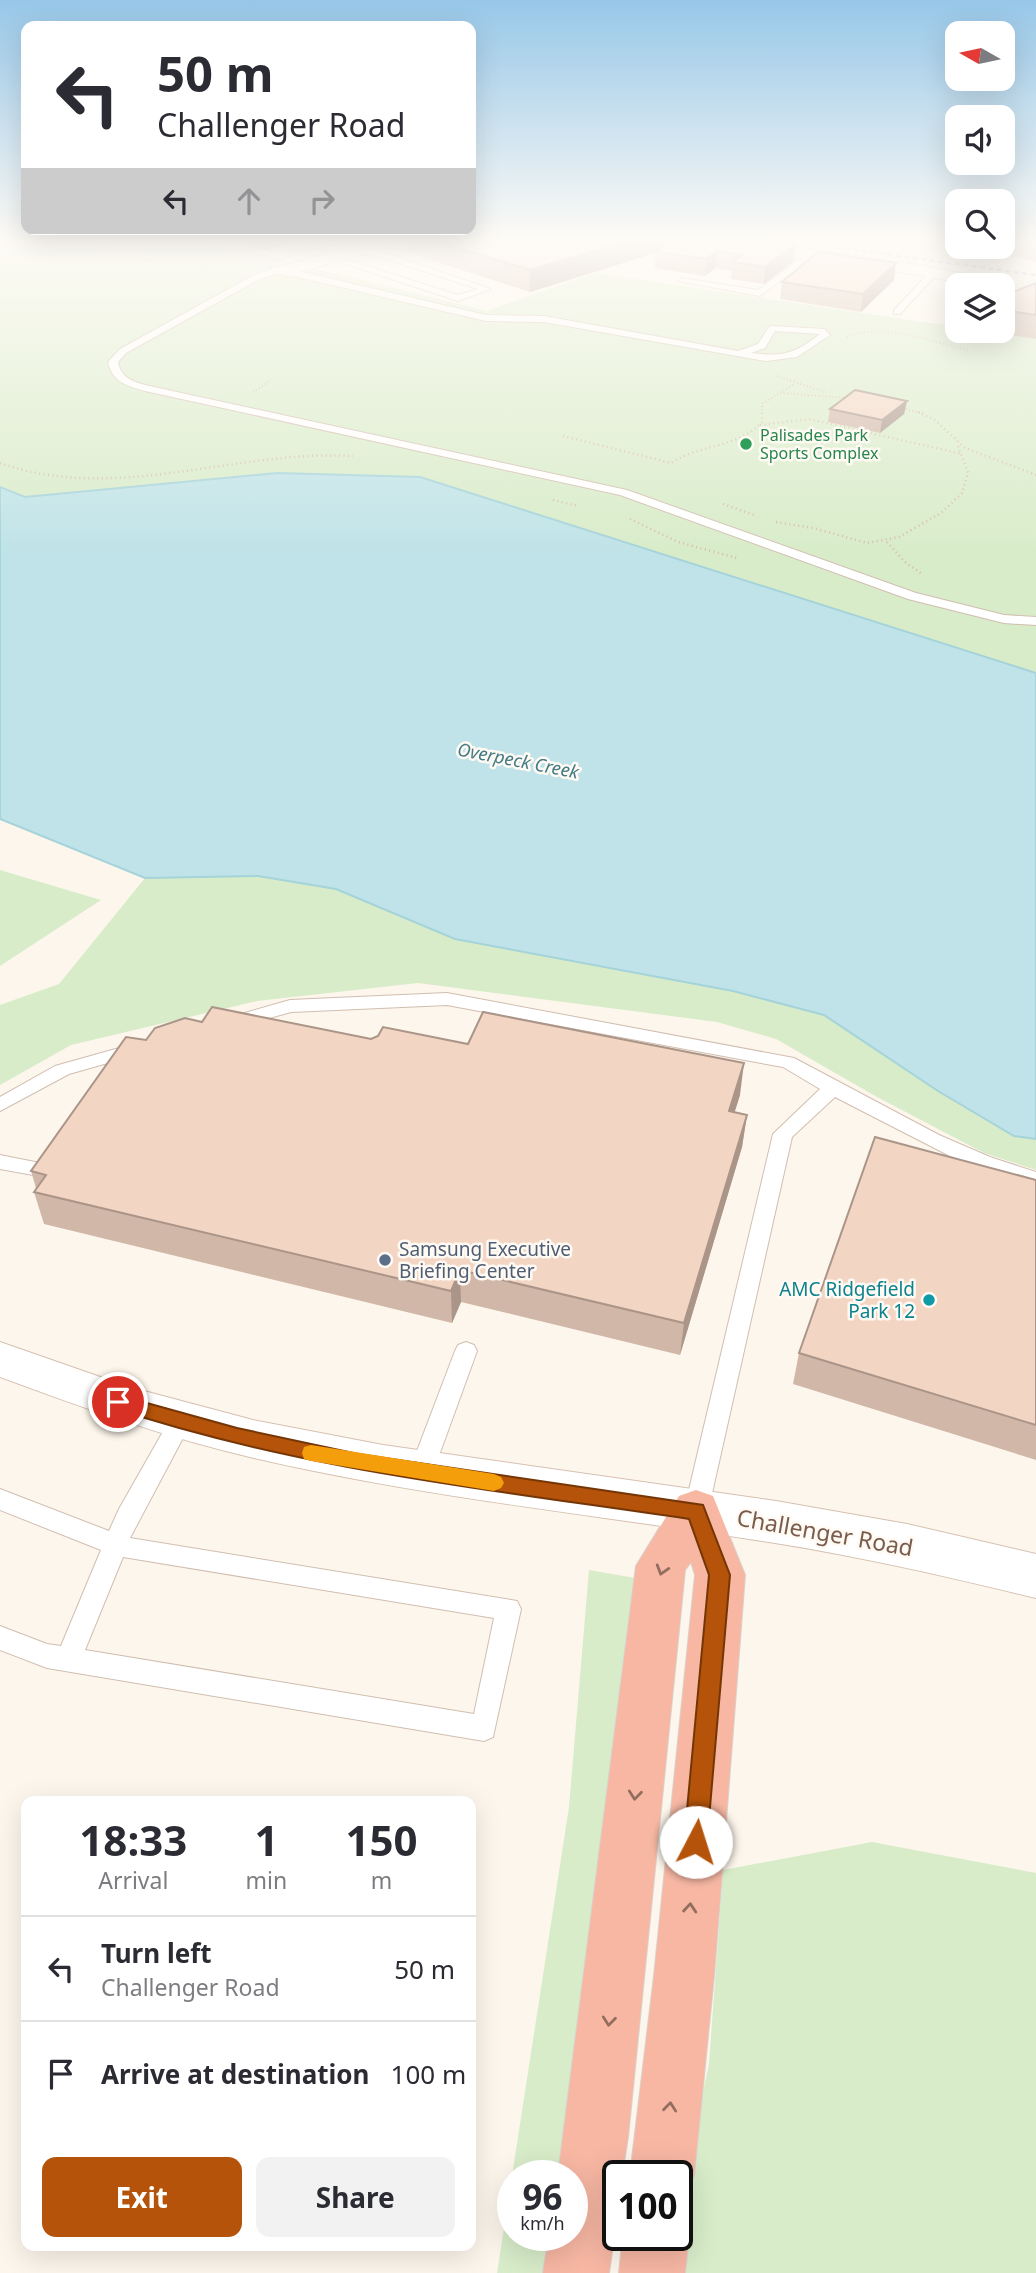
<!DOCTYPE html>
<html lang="en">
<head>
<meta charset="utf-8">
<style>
	:root { --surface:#fff; --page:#f2f2f3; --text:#2b2b33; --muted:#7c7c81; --line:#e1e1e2; --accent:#b45309 }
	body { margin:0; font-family:"Noto Sans",sans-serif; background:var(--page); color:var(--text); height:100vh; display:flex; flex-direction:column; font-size:26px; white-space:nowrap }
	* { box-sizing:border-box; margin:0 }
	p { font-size:23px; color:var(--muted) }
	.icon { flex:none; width:38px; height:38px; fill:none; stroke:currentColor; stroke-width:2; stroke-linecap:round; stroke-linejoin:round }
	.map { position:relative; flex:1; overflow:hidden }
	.drawer { position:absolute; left:21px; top:1796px; width:455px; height:455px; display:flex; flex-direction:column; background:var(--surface); border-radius:14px; box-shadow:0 7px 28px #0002 }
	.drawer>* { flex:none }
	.top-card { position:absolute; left:21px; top:21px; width:455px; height:214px; border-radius:14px; box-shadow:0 7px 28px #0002; background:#fff; color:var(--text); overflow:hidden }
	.needle { width:46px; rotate:279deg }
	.buttons { position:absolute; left:945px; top:21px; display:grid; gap:14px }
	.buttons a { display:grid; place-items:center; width:70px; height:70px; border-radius:14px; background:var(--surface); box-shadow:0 7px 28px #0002; font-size:35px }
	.speed { position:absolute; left:497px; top:2160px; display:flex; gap:14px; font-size:35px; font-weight:700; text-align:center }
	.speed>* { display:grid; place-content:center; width:91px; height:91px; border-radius:50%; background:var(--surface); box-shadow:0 7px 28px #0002; line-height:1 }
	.speed small { font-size:18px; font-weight:400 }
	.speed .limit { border:4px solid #111; border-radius:10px; background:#fff; color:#111 }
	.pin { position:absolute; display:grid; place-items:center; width:60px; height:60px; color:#fff; margin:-30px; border:4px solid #fff; border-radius:50%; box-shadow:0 2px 7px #0007 }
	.me { position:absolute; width:77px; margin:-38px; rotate:5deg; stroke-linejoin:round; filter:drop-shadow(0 0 5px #0008) }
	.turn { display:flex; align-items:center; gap:24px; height:147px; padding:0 21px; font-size:32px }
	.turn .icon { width:91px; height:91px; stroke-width:2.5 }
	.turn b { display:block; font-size:49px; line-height:60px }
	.lanes { display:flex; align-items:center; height:66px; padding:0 21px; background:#0003; justify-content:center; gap:35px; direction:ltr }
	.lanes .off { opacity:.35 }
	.eta { display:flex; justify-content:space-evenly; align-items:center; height:119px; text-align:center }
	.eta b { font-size:42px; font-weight:700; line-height:49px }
	.primary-button { display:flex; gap:14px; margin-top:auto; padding:14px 21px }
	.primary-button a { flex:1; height:80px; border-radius:14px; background:var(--accent); color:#fff; font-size:28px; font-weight:700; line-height:80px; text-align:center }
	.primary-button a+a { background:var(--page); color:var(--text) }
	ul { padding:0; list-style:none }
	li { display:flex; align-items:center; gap:21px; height:105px; padding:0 21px; border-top:2px solid var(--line) }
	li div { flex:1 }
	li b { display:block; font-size:26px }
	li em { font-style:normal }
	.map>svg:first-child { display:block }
	.green { fill:#d8ecc9 }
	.water { fill:#bfe3e8; stroke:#a5d3da; stroke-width:2 }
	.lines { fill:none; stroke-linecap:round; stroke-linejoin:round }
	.lane-casing { stroke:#d1beb0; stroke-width:2 }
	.street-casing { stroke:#d1beb0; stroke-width:2 }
	.secondary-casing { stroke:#d6c0b0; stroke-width:2 }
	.highway-casing { stroke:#dad1cd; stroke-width:2 }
	.path-far1 { stroke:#d9b8a5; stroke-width:2; stroke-dasharray:1 2.5; stroke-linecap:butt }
	.path { stroke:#d9b8a5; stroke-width:2.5; stroke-dasharray:1 3.5; stroke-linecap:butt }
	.lane { fill:#fff; fill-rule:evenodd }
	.street { fill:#fff; fill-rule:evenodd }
	.secondary { fill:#fff; fill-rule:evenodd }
	.highway { fill:#f7b7a3; fill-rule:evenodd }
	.rail { stroke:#b9a8c9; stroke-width:2.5; stroke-dasharray:5 3.5; stroke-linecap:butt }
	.wall { fill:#d1b7a8 }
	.shaded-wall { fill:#aa9588 }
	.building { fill:#f3d5c3; stroke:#aa9588; stroke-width:2 }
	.oneway { stroke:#936e5e }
	.route { fill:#b45309; stroke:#753606; stroke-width:2 }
	.slow { fill:#f59e0b }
	.leisure-dot { fill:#2e9e5b; stroke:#fffaf3; stroke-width:2.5 }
	.service-dot { fill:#5c6f8a; stroke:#fffaf3; stroke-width:2.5 }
	.culture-dot { fill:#0f9aa8; stroke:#fffaf3; stroke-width:2.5 }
	.labels { text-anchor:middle; stroke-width:5; stroke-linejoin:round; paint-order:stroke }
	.far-leisure-label { font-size:16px; fill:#27864d; stroke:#fffaf3; text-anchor:start }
	.far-water-label { font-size:18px; font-style:italic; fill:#437c86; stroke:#fffaf3 }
	.service-label { font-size:19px; fill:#4e5e75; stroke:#fffaf3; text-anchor:start }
	.culture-label { font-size:19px; fill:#0d838f; stroke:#fffaf3; text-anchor:end }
	.near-street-label { font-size:23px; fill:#7a5c4d; stroke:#fffaf3 }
</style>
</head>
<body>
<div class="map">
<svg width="1036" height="2273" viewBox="0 0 1036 2273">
	<rect width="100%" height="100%" fill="#fdf6ec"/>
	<path class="green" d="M0 239H195L487 311 595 273 957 327V331H983L1036 339V673L420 477 277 473 25 497 0 487Z
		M0 870 101 900 0 966Z
		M258 876 336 889 455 939 733 991 825 1015 938 1091 1014 1136 1036 1139V1170L984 1153 877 1097 776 1039 717 1022 418 983 257 1001 71 1045 0 1085V1005L59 984 145 878Z
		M589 1570 635 1578 568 2130 561 2175H513V2235H551L544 2273H497L569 1807Z
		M872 1842 1036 1873V2273H682L692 2143 709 2064 723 1870Z"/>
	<path class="water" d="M277 473 420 477 1036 673V1139L1014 1136 938 1091 824 1015 733 991 455 939 336 889 258 876 145 878 0 819V487L25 497Z"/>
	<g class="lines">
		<defs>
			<path id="lane" d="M209 239C233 237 254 252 278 253 301 255 327 237 352 239L279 259Z
				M362 247H368L491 289 458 301 328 258 335 256 458 295 478 289 362 251Z
				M808 253 815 255 760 296 678 281 682 278 758 290Z
				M274 268H285L486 315 544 316 738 351 758 344 769 327 772 326 824 329 830 335 797 357 766 361 544 322 486 321 285 274H275L258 280 126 353 118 362C121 377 131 381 145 385L627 490 916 593 1004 615 1036 617V625L1004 623 908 599 620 495 145 391C127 386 112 382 108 362L120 349 252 276ZM775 331 820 334C794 354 783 357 751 353L765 348Z
				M930 272 937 274 900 314H894V310Z
				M447 993 794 1058 939 1135 990 1157 1036 1172V1186L950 1156 835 1097 792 1137 708 1511 704 1518 696 1521 688 1518 684 1511 773 1134 820 1089 783 1067 447 1005 291 1012 230 1029 221 1023 224 1019 290 1000Z
				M137 1043 146 1049 143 1053 69 1074 0 1111V1097L55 1066Z
				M0 1155 40 1163 43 1168 40 1173 33 1175 0 1169Z
				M466 1342 474 1345 477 1351 433 1472 429 1479 421 1482 413 1479 409 1472 455 1351 458 1345Z
				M181 1412 189 1414 192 1421 130 1538 517 1601 521 1609 493 1737 484 1741 47 1668 0 1650V1626L47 1644 61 1646 101 1550 0 1510V1489L109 1531 119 1509 173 1414ZM123 1557 494 1618 474 1714 85 1650Z"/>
			<path id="street" d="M383 239H408L406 242 285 276 276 271 279 267Z
				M694 239H734L919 265 996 280 1005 285 1003 288V285H971L919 275 702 244Z"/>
			<path id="secondary" d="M0 1342 129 1387 253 1420 383 1445 776 1501 907 1524 1036 1554V1598C949 1577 863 1557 775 1543 601 1515 426 1498 254 1458 167 1438 84 1408 0 1377Z"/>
			<path id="highway" d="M696 1490 713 1496 745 1575 714 1976 694 2175 685 2198 677 2201V2175H630L654 1976 695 1575 691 1562 685 1570 628 2137 622 2175H618V2210L609 2273H543L549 2235H572V2175H558L636 1566 679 1496Z
				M677 2211 689 2235 685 2273H619L623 2235H677Z"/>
		</defs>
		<use href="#lane" class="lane-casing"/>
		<use href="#street" class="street-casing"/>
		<use href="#secondary" class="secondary-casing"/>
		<use href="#highway" class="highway-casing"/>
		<path class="path-far1" d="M81 239 143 260 228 271
			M847 337C885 322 932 342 970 351
			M777 376 825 392
			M253 392 270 381
			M780 393 848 398
			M902 408 924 414
			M762 414V404L794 384"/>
		<path class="path" d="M918 412 935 420 965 448 1036 475
			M760 425 809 419 962 454
			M563 436 671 463C700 444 738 448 762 422V412
			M0 463C115 504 237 449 353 456
			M553 500 578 506
			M723 504 754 515
			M630 519 678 542 737 558
			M776 522 813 528 867 543 899 537 941 513 962 493 968 473 957 443
			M887 542 905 562 922 574"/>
		<use href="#lane" class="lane"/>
		<use href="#street" class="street"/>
		<use href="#secondary" class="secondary"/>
		<use href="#highway" class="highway"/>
		<path class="rail" d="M778 239 1036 275"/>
	</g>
	<path class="wall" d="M231 239H307L264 250Z
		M405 239H678V241L688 242 796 244 794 261 764 284 731 279 732 271 715 268 705 276 655 268V253L530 292 406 252Z
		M931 239H957V247H1003V239H1036V261L993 253 994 249 989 253 930 243Z
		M894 280 861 312 780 299 782 282Z
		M1036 283V339L983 331H1003V296Z
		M907 401 904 414 880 433 828 422 830 409Z
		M202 1022 371 1039 740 1095 734 1113 747 1115 742 1147 680 1355 461 1302 452 1323 44 1224 34 1192 36 1188 31 1171 146 1040Z
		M1036 1180V1460L793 1384 799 1353Z"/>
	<path class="shaded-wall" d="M262 239H307L264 250Z
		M635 239H678V246L656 251 655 253 530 292V270Z
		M796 244 794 261 764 284 765 267Z
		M990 247H994V249L989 253Z
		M717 251 715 268 705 276 706 259Z
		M896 263 894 280 861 312 863 294Z
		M907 401 904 414 880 433 882 420Z
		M744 1063 740 1095 725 1143 729 1111Z
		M747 1115 742 1147 680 1355 684 1323Z
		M460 1270 461 1302 452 1323 451 1291Z"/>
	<path class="building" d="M429 239H635L530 270Z
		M694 239H758L796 244 765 267 732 262 742 255 717 251 706 259 656 251 672 240 688 242Z
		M1003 239H1036V249L1003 243Z
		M818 252 896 263 863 294 782 282Z
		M1036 283V315L1003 310V296Z
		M855 390 907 401 882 420 830 409Z
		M212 1007 371 1039 378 1036 383 1027 468 1044 483 1012 744 1063 729 1111 747 1115 684 1323 460 1270 451 1291 34 1192 46 1175 31 1171 126 1037 146 1040 155 1028 185 1018 202 1022Z
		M875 1137 1036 1180V1425L799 1353Z"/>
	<defs><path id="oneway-chevron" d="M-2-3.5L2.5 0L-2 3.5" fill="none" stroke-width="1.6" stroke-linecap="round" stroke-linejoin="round" transform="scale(1.75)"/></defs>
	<g class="oneway">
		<use href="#oneway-chevron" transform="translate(662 1570) rotate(107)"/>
		<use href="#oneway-chevron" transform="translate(635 1795) rotate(96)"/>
		<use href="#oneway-chevron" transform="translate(690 1908) rotate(-85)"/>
		<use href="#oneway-chevron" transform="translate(609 2021) rotate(96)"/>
		<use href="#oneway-chevron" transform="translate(670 2107) rotate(-84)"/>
	</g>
	<linearGradient id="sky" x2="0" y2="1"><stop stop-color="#97c7e8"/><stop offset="0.43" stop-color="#fefbf6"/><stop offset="1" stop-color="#fefbf6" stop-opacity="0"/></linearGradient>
	<rect width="1036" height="557" fill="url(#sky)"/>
	<path class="route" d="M118 1395 237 1428 358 1454 703 1505 730 1575 707 1842 704 1850 696 1854 687 1850 684 1842 709 1575 689 1519C495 1490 298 1470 111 1407L109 1402 111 1397Z"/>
	<path class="slow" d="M311 1445 494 1474 501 1477 504 1483 501 1488 494 1491 311 1461 304 1459 302 1453 304 1447Z"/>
	<circle class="leisure-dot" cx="746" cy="444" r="7"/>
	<circle class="service-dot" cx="385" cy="1260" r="7"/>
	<circle class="culture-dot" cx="929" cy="1300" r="7"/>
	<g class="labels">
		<g class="far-leisure-label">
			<text x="760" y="441">Palisades Park<tspan x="760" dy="18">Sports Complex</tspan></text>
		</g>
		<g class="far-water-label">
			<text transform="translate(518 761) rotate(11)" y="6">Overpeck Creek</text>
		</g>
		<g class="service-label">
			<text x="399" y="1256">Samsung Executive<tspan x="399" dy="22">Briefing Center</tspan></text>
		</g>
		<g class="culture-label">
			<text x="915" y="1296">AMC Ridgefield<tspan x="915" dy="22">Park 12</tspan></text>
		</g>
		<g class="near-street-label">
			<text transform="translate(825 1533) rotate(10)" y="8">Challenger Road</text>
		</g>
	</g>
</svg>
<div class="buttons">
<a><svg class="needle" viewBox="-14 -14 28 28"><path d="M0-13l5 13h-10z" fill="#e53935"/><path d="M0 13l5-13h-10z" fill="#7c7c81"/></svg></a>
<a><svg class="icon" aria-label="sound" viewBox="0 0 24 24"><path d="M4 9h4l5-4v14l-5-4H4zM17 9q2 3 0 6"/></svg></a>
<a><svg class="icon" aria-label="search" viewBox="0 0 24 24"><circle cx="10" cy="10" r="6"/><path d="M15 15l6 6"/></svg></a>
<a><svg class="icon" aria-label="layers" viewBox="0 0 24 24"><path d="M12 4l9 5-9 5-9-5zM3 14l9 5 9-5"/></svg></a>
</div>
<div class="speed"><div>96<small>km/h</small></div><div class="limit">100</div></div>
<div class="pin" style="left:118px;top:1402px;background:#d93025"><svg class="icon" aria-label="arrive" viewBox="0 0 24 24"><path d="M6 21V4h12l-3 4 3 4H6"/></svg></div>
<svg class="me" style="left:696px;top:1842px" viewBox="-20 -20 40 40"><circle r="19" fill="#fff"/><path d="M0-13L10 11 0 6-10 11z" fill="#b45309"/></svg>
<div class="top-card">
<div class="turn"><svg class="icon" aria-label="left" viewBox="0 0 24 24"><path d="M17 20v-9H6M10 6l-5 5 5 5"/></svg><div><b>50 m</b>Challenger Road</div></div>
<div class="lanes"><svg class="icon" aria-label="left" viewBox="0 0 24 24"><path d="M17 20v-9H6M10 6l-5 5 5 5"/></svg><svg class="icon off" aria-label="ahead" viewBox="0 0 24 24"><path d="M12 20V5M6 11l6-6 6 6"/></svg><svg class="icon off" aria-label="right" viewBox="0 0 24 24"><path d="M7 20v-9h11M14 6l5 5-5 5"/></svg></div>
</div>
<section class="drawer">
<div class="eta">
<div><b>18:33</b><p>Arrival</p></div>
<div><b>1</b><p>min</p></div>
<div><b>150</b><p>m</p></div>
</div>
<ul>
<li><svg class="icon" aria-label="left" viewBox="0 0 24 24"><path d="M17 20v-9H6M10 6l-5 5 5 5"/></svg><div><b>Turn left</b><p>Challenger Road</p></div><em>50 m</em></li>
<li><svg class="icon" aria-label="arrive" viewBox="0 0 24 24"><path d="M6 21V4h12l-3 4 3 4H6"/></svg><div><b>Arrive at destination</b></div><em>100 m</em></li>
</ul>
<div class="primary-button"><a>Exit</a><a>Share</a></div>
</section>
</div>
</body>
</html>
